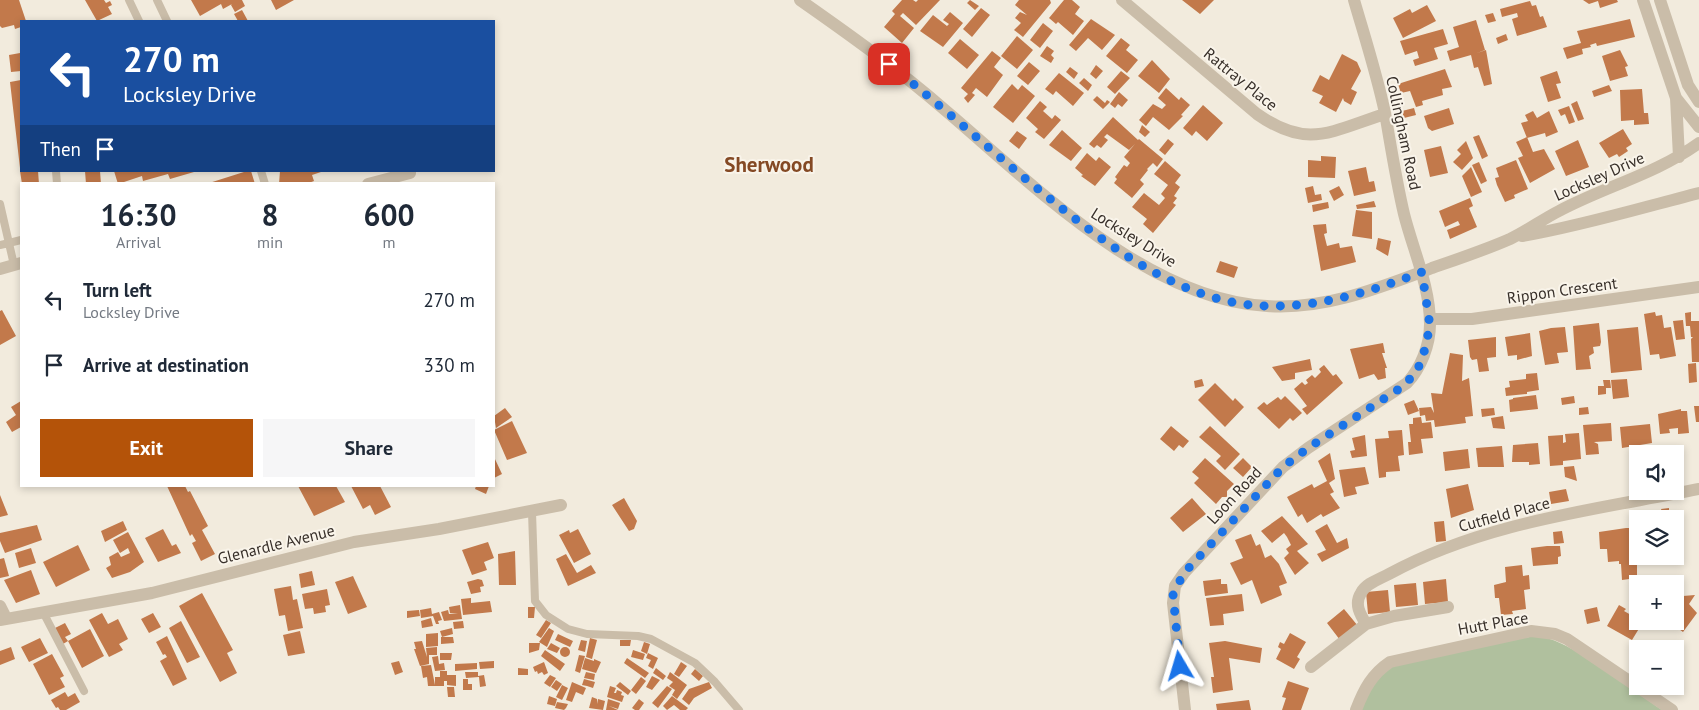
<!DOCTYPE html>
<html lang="en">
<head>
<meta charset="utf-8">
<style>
	:root { --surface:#fff; --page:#f6f6f7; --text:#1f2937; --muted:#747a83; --accent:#b45309 }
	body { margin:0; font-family:"PT Sans",sans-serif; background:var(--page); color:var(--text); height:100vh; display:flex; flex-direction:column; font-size:19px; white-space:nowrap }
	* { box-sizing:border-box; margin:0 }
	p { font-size:16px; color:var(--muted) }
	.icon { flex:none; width:28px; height:28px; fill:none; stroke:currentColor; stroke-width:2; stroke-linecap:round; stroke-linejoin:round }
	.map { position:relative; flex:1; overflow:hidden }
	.side { position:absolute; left:20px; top:182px; width:475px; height:305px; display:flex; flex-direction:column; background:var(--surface); border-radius:0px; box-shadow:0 2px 8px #0003 }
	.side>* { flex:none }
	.banner { position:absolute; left:20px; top:20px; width:475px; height:152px; border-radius:0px; box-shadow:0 2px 8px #0003; background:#1a4fa0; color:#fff; overflow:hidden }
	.buttons { position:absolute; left:1629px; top:445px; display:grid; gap:10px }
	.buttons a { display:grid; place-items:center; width:55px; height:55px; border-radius:0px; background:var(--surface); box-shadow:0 2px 8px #0003; font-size:25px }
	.pin { position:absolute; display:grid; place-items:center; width:42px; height:42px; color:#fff; margin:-21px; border-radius:10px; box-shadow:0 2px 8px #0006 }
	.me { position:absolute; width:55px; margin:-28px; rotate:353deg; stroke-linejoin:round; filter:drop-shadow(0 0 4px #0008) }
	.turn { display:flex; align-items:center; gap:18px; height:105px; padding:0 20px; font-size:22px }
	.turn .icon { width:65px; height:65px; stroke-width:2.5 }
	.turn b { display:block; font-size:35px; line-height:42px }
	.then { display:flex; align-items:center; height:48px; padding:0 20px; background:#0003; gap:10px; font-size:19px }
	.eta { display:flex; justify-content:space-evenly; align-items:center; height:85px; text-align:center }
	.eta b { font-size:30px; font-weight:800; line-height:35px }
	.cta { display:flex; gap:10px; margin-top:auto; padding:10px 20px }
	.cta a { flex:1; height:58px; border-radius:0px; background:var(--accent); color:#fff; font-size:20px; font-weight:800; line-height:58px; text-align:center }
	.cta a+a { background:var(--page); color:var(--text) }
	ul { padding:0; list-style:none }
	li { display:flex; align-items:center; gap:15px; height:65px; padding:0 20px }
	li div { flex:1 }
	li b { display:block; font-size:19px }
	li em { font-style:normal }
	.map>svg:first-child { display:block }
	.green { fill:#b0c09e }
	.building { fill:#c2794b }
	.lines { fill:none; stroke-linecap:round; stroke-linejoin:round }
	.service { stroke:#cabda9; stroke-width:8 }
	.minor { stroke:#cabda9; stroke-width:12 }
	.tertiary { stroke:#cabda9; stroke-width:12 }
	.route { stroke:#1a73e8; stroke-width:9; stroke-dasharray:0 16.2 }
	.labels { text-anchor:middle; stroke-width:4; stroke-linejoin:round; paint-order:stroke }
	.street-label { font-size:16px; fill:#372f29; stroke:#f9f4ea }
	.district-label { font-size:21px; font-weight:bold; fill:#844924; stroke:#f9f4ea }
</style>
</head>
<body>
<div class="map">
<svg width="1699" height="710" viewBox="0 0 1699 710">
	<rect width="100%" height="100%" fill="#f2ebdd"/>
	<path class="green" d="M1537 636C1570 639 1633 690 1662 710H1361L1372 679 1384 668 1515 639Z"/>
	<path class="building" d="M0 0H19L26 21H21V27L15 29 14 25 2 28 0 26Z
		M85 0H104L106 3 110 1 112 5 108 7 112 14 97 21Z
		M191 0H242L245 6 235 12 231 5 232 4 223 9 221 4 200 16Z
		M271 0H294L276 10Z
		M902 0H913L916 2 918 0H940L916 25 903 13 900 16 914 28 902 43 884 27 895 14 892 11Z
		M970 0 979 6 975 10 967 3Z
		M1019 0H1050L1051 3 1023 37 1014 30 1021 23 1015 18 1020 12 1027 15 1015 5Z
		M1064 0H1072L1080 7 1075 14 1084 21 1073 35 1058 22 1056 24 1049 18Z
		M1182 0H1214L1200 14Z
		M1583 0H1617L1618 2 1600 8 1598 1 1589 4Z
		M1530 1 1532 6 1536 5 1540 17 1543 16 1547 27 1517 36 1512 19 1518 17 1517 13 1502 17 1500 9Z
		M1427 5 1436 21 1403 38 1393 18 1410 9 1412 13Z
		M981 8 990 15 972 37 963 29Z
		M242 10 248 21H238L234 14Z
		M950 12 963 23 943 47 920 31 933 15 947 26 949 24 943 20Z
		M1493 13 1496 21 1488 23 1485 15Z
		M1091 19 1115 35 1102 50 1088 38 1076 51 1069 45Z
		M1630 19 1635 37 1597 46 1596 43 1590 45 1591 47 1582 49 1583 54 1567 59 1563 48 1581 43 1577 31Z
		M1476 20 1485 50 1477 53 1486 50 1492 84 1484 86 1478 67 1474 68 1471 55 1450 61 1447 51 1459 47 1453 27Z
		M1043 23 1053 31 1040 48 1030 40Z
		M1443 29 1448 44 1434 48 1438 59 1415 66 1413 60 1419 58 1417 51 1405 55 1400 41Z
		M1506 34 1508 40 1498 44 1496 38Z
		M1017 36 1033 50 1017 69 1001 56Z
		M1121 38 1130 45 1126 50 1138 60 1127 73 1106 56Z
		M960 39 979 55 967 69 948 53Z
		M1047 46 1054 51 1051 55 1054 58 1051 63 1040 56Z
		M1620 50 1628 66 1625 67 1628 76 1610 81 1602 56Z
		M992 51 1001 58 994 67 1003 75 987 97 976 88 972 93 975 95 968 103 964 98 968 94 961 88Z
		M20 53 21 71 11 72 9 55Z
		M1342 54 1357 62 1361 71 1351 89 1357 92 1351 105 1344 101 1343 98 1336 112 1319 103 1323 96 1312 91 1320 75 1329 80Z
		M1152 60 1170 79 1159 93 1138 76Z
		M1029 62 1040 71 1028 85 1017 76Z
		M1096 65 1103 71 1096 79 1090 74Z
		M1070 67 1078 73 1074 79 1066 72Z
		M1445 69 1452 87 1442 89 1443 95 1422 101 1423 105 1416 107 1410 91 1401 93 1398 84Z
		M1121 71 1130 78 1115 94 1107 87Z
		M1557 71 1561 83 1556 84 1561 98 1548 102 1540 77Z
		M1059 73 1084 93 1073 106 1056 91 1053 95 1045 89Z
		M1084 78 1092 85 1088 91 1079 83Z
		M21 80V168H20L10 82Z
		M1012 84 1018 90 1022 85 1035 96 1013 123 993 107Z
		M1609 85 1612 91 1594 97 1592 91Z
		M1166 88 1179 100 1181 97 1190 105 1181 115 1183 116 1169 130 1153 117 1146 126 1139 120 1153 104 1162 109 1166 105 1158 98Z
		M1642 89 1644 113H1648L1649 124 1634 125V120L1621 121 1620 90Z
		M1119 92 1128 100 1122 107 1118 104 1115 108 1110 104Z
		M1097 96 1105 103 1107 100 1110 102 1103 109 1093 100Z
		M1040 101 1047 107 1043 111 1052 119 1055 115 1061 120 1044 139 1035 132 1038 129 1026 118Z
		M1577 101 1584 119 1578 121 1571 104Z
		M1203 105 1223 123 1207 141 1196 131 1192 136 1183 128Z
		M1569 106 1575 122 1569 124 1565 114 1561 116 1558 110Z
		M1414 108 1416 115 1404 118 1402 111Z
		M1449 108 1454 124 1432 131 1428 128 1424 116Z
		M1533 111 1537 118 1549 111 1558 132 1546 137 1545 133 1527 138 1521 123 1528 121 1525 115Z
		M1113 117 1138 140 1139 139 1163 159 1157 167 1153 163 1147 169 1148 170 1140 180 1144 184 1132 198 1114 183 1117 179 1115 177 1124 165 1127 167 1130 163 1124 157 1135 144 1129 150 1107 134 1104 137 1108 140 1101 148 1097 145 1094 148 1089 144Z
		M1142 125 1150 132 1145 137 1139 132Z
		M1623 129 1632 144 1626 148 1628 151 1619 157 1617 154 1609 158 1599 143Z
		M1062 130 1082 148 1071 161 1049 145Z
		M1017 131 1027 138 1019 149 1009 141Z
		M1479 135 1488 156 1482 159 1473 137Z
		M1527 137 1533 152 1544 149 1555 169 1530 183 1518 158 1523 156 1516 142Z
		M1168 139 1174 144 1165 155 1159 150Z
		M1578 140 1589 167 1566 176 1555 151Z
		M1466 141 1473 158 1462 170 1453 162 1461 154 1457 150Z
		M1441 146 1448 173 1430 177 1424 150Z
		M1087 153 1096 161 1099 157 1111 167 1095 186 1081 176 1083 175 1075 168Z
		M1321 156 1336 157 1335 178 1308 177V160L1321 161Z
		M1516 160 1528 189 1514 195 1515 198 1505 202 1497 185 1495 178 1499 177 1496 168Z
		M1165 161 1181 175 1175 183 1180 187 1174 196 1177 198 1173 203 1176 205 1153 233 1143 224 1147 219 1132 207 1144 193 1159 205 1165 198 1161 194 1168 185 1154 174Z
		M1479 162 1487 181 1481 184 1472 165Z
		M1366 167 1369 182 1374 181 1376 191 1354 196 1348 171Z
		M1471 167 1482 192 1471 197 1462 176Z
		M20 171H38L39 184H22Z
		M85 171H100L101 184H86Z
		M114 171H194V172L170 179 168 174 143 181 142 176 118 184Z
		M247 171H251L255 184H206Z
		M280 171H321V172L312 175 314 181 306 184H279Z
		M1313 186 1315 195 1321 194 1322 200 1308 203 1305 188Z
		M1339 186 1344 195 1334 201 1329 191Z
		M1470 198 1473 206 1469 208 1477 227 1450 239 1447 230 1460 225 1458 221 1445 227 1439 211Z
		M1374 201 1376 207 1357 209 1356 205Z
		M1328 202 1329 208 1313 212 1312 205Z
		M1356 210 1372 212V239L1352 236Z
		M1326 224 1327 233 1324 234 1327 246 1339 243 1340 248 1352 246 1356 262 1321 271 1313 225Z
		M1378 238 1391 241 1388 256 1376 249Z
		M1220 261 1238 267 1234 278 1216 272Z
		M2 310 16 336 0 345V311Z
		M1655 312 1656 316 1662 315 1664 328 1671 327 1676 356 1660 359 1659 354 1650 355 1644 314Z
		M1691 312V321H1699V362H1692L1691 339 1693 337H1691L1690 326H1686L1685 313Z
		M1683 320 1685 339 1676 340 1673 321Z
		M1599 323 1601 342 1600 346 1593 347 1594 353 1589 356 1591 369 1576 370 1573 326Z
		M1565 327 1568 352 1557 353 1559 363 1545 365 1539 331 1551 328Z
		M1638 327 1642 370 1611 373 1607 330Z
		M1530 333 1532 356 1517 360V355L1508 356 1505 337Z
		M1496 337V357L1487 358 1489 371 1479 372 1477 359 1472 360 1470 357 1468 340Z
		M1383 343 1385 353H1382L1387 368H1385L1386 378 1378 380 1374 374 1359 379 1350 349Z
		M1450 353 1463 355 1462 381 1469 378 1473 416 1465 417 1466 423 1435 427 1434 420 1426 421 1425 415 1420 416 1419 408 1431 407 1434 413 1431 393 1442 394Z
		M1310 359 1312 370 1295 373V379L1282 381 1272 367Z
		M1696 363 1697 382 1689 383 1688 364Z
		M1324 365 1333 376 1336 374 1343 383 1307 415 1302 409 1307 406 1294 389 1302 382 1305 385 1308 383 1306 380 1312 375 1315 378 1321 372 1319 369Z
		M1537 373 1539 390 1527 392V394L1506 396 1505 388 1510 387 1509 381 1526 379V374Z
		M1202 379 1204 386 1195 388 1194 381Z
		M1627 379 1629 397 1613 399 1611 380Z
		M1603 380H1610L1611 388H1606V394L1598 395V386H1604Z
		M1215 383 1233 401 1235 398 1244 407 1225 427 1198 400Z
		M1536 395 1538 409 1510 412 1509 400 1513 399V398Z
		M1285 396 1302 413 1293 421 1290 418 1279 429 1257 408 1264 402 1267 405 1278 397 1281 400Z
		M1574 396 1575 403 1562 405 1561 398Z
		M1414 400 1419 411 1408 415 1404 404Z
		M21 401V427L12 432 6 422 16 415 11 407Z
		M1694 406H1699V422H1696Z
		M1588 407 1589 414 1579 415V408Z
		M505 408 512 417 496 428 494 416Z
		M1494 408 1495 415 1482 417 1481 409Z
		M1681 409V411H1687L1689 433 1678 434V428L1669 429 1670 433 1660 434 1658 414Z
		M1503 416 1505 429 1493 428 1491 418Z
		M1421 417 1422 423 1431 422 1433 438 1421 439 1423 453 1409 455 1408 442H1411L1409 424H1413V418Z
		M512 421 527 453 507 460 494 430Z
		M1611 423 1612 441 1594 442 1598 444 1599 454 1586 455 1583 425Z
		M1650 424 1652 443 1622 448 1620 427Z
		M1171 426 1189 441 1183 448 1179 445 1174 451 1160 439Z
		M1210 426 1240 454 1225 470 1216 461 1221 456 1199 437Z
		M1402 430 1404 455 1398 456 1400 471 1386 472V477L1379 478 1375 439 1389 438 1388 431Z
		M1579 433 1581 459 1563 461V465L1550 466 1548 436 1563 435V443L1566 442 1565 434Z
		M1365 435 1367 456 1352 458 1350 451 1355 450 1352 438Z
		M1538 443 1540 464 1529 465V462H1512L1513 445Z
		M1502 446 1504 467H1478L1476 448Z
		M1468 449 1470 468 1445 471 1443 452Z
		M1330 453 1335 479 1329 483 1334 492 1330 494 1340 508 1323 517 1321 514 1307 523 1302 514 1298 517 1287 497 1312 484 1314 488 1327 481 1318 461Z
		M494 457 502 474 494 478Z
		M1205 458 1234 484 1227 491V497H1222L1216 504 1194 483 1199 478 1192 472Z
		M1243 458 1252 467 1243 477 1233 468Z
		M1574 466 1577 481 1565 477 1564 467Z
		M1365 467 1369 484 1355 487 1357 494 1344 497 1339 470Z
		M1468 484 1474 510 1451 518 1446 489Z
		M167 486H185L188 492 190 491 208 526 202 530 215 554 201 561 192 543 196 541 192 534 190 536Z
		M298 486H336L345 502 314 516Z
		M351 486H380L391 507 375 515 370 505 363 509Z
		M476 486H489L486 494 475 489Z
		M1566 489 1569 501 1551 504 1549 492Z
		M0 495 8 515 0 517Z
		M624 498 637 521 634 529 629 531 612 505Z
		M1192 498 1206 514 1183 532 1170 518Z
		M1669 508V512L1673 511 1674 519H1658L1657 512H1662L1661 509Z
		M1282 516 1308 544 1297 551 1309 563 1295 575 1284 558 1289 553 1286 549 1291 545 1287 537 1284 533 1272 543 1261 531Z
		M123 521 127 530 105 542 101 531Z
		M1444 521 1446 541 1436 542 1434 522Z
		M1327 524 1337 543 1347 538 1349 548 1322 562 1317 554 1326 550 1315 531Z
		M37 525 42 540 5 553 0 541V533Z
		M1626 528H1637V578L1622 580 1621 564H1619V561L1608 562 1607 549H1600L1599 532Z
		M163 529 172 546 176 544 181 553 158 562 145 538Z
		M578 529 591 554 574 563 559 535 569 530 570 533Z
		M1562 531 1564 543 1554 544 1553 532Z
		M128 532 144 562 130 572 112 578 106 568 111 565 109 557 118 552 121 557 130 553 128 548 120 553 113 540Z
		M1251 534 1256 546 1260 544 1265 558 1271 555 1279 564 1287 583 1279 586 1282 595 1261 604 1252 580 1241 585 1230 563 1243 558 1235 540Z
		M488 542 494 558 484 562 487 570 472 575 462 550Z
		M78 545 90 570 56 587 43 562Z
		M1547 546H1560L1561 556 1558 557V564L1533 566 1531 548Z
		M31 548 36 563 19 568 15 553Z
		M515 551 516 585H499L498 554Z
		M566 554 577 573 591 565 596 573 568 586 556 559Z
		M4 558 9 576 0 578V559Z
		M1522 565 1523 576 1529 575 1530 589 1524 590 1526 609 1512 611 1513 614 1501 615 1499 598H1495L1494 585 1506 582 1505 567Z
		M31 570 40 594 16 603 4 580Z
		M312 571 315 585 301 588 299 574Z
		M353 576 367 607 348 614 335 582Z
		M478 579 482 580 484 586 480 587 481 592 471 594 467 582Z
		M1221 579V584H1227L1228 593 1205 596 1203 581Z
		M1446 579 1448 602 1425 604 1423 582Z
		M1416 583 1418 605 1396 607 1394 585Z
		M291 586 293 600 297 599 303 628 288 631 285 615 279 616 274 589Z
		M327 589 330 605 325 606 326 612 314 614 313 608 305 609 302 594Z
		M1388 590 1390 612 1368 614 1366 592Z
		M202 593 233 650 227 653 237 673 220 682 179 606Z
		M1242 594 1244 611 1223 614 1224 625 1210 626 1206 598Z
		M1695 595 1689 604 1697 613 1683 632 1668 621H1675V603L1677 604 1683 596Z
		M471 598V603L490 601 492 612 463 615 461 599Z
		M460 605 462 619 444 621 441 612 448 610 449 614 458 613H450L449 607Z
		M1619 605 1626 609 1624 611 1638 619V621L1643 622 1632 640 1607 626Z
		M528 607H535L534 618H528Z
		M1597 607 1600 621 1587 624 1584 610Z
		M431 608 432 614 439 612 442 620 438 621 439 624H436L433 616 421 618 420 610Z
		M1344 609 1358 626 1340 640 1327 623Z
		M419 610 420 616 407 618V611Z
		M102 613 108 624 118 619 128 639 119 644 123 650 109 657 89 620Z
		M153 613 161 627 149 633 141 619Z
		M431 618 433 626 422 628 421 621Z
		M546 620 551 623 541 638 536 635Z
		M181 621 200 657 187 663 169 628Z
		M463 621 464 628 454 629 453 622Z
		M65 623 71 634 65 637 68 641 63 644 55 628Z
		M452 628 453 634 442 637 440 631Z
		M549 628 554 631 547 647 539 642Z
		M90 629 104 656 82 668 68 641Z
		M300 631 305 653 288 656 283 635Z
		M438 633V646L426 647V634Z
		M1290 633 1306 642 1297 657 1300 659 1294 669 1276 659 1281 649 1278 647 1280 642 1284 644Z
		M558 634 573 641 570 647 555 640Z
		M167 636 187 679 173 686 160 661 167 657 165 654 163 655 156 642Z
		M441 637H453L454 643 441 644Z
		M40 638 48 653 29 662 21 647Z
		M590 638 597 640 592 659 586 657Z
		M581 640 587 641 585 652 578 650Z
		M620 640H631L630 646H620Z
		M422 641 427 657 426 648 437 647V655H429V664L420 666 414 649H416L414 642Z
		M1225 641 1262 648 1260 663 1229 658 1233 690 1213 693 1211 677H1214L1209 643Z
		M644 642 650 644 647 654 641 651Z
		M529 643H540L539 650 529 653Z
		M551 643 560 648 557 653 547 649Z
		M11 647 15 659 0 665V651Z
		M560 652a5 5 0 1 1 10 0a5 5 0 1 1-10 0Z
		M545 650 565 664 560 671 541 656Z
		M633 650 645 654 643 660 631 657Z
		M440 653H452L451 660H440Z
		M648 653 658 658 653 669 648 666 651 660 646 658Z
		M52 654 64 676 60 678 65 687 49 695 33 664Z
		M579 655 585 656 580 673 575 671Z
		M438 656 439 664 444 663 445 670 435 671 432 657Z
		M585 658 594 661V659L601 662 596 673 582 669Z
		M627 658 649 673 645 678 624 663Z
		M399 661 403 672 395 675 391 663Z
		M494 661V668L480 669 479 662Z
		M544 662 548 673 544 675 542 672 538 674 537 671 535 672 533 667Z
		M681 662 687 666 679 677 674 674Z
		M477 663V669L455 671V664Z
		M431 665 435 685V677H440V671H447V675H456V686L447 685V681H444V686H428L427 677 423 678 421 666Z
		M518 668 528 669V675H518Z
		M656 668 666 676 663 680 653 673Z
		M695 669 703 676 699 681 691 674Z
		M465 672H478V676L484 675 486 686 480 687 479 677 466 678Z
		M586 672 595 674 594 680 584 678Z
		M670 672 687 685 677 699 672 695 675 690 669 686 673 682 667 678Z
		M550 675 556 678 550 687 544 683Z
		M652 676 660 680 652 690 646 687Z
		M641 677 646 681 636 694 631 690Z
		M463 679H468V684H472V690H463Z
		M584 679 595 682 593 688 587 686V684V686L582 685Z
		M556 680 562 684 557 691 551 687Z
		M1288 681 1309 688 1301 710H1282L1286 698 1282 697Z
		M572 682 586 688 583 695 576 692 572 702 566 700Z
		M620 682 631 691 628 695 616 686Z
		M709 682 712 688 694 698 689 705 682 699 689 689Z
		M562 685 568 688 562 700 556 697Z
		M610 686 616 688 614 693H616L617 690 622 692 621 695 624 696 622 702 607 697Z
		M667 686 672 689 658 708 652 703Z
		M447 687H454L455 697H448Z
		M65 692 68 697 75 693 80 702 66 710H60L58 707 56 708 51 700Z
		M549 696 557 699 555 706 547 704Z
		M672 696 688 708 686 710H680L674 705 667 710 663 706Z
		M592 697 597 699V704L598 699 605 701 603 710 589 708Z
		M608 699 620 703 618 709 609 706 618 710H606Z
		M639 699 644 703 639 710H635L632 708Z
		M1249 700 1251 710H1217L1216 704Z
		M557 702 568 704 566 708 564 710 555 708Z"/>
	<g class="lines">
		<path class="service" d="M129 0 139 21
			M157 0 167 21
			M56 171 57 184
			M261 171 265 184
			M0 204 14 265
			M0 245 21 240
			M532 512 535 601 546 615 568 629 587 634 638 636 651 639 695 663 715 682 739 710
			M43 612 84 691"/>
		<path class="minor" d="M1122 0 1257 114C1308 150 1331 131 1385 114
			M368 184 410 173
			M0 269 21 263
			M1430 319H1472L1699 287
			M0 606 6 618
			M0 620 152 593 354 542 439 529 561 505
			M1366 624C1360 614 1354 604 1361 593 1366 583 1380 579 1389 574 1484 522 1594 510 1699 489
			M1311 667 1366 624 1394 616 1448 607
			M1185 710 1173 603 1175 586 1184 573 1283 467 1308 448 1407 383C1421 368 1430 345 1430 324 1430 286 1413 250 1404 214 1396 180 1391 147 1385 113 1377 75 1365 38 1354 0
			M1356 710C1364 689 1372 674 1390 662L1531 631 1555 634 1567 639 1672 710"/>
		<path class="tertiary" d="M800 0C850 35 899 70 945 110 1032 184 1147 300 1267 306 1325 310 1379 288 1432 268 1458 259 1485 250 1510 239 1527 231 1543 219 1559 211 1606 186 1656 174 1699 143
			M1643 0 1676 98 1699 127
			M1660 0 1688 85 1699 102
			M1676 98 1679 157
			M1522 236C1581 226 1640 208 1699 193"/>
	</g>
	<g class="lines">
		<path class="route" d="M889 64C932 99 974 135 1016 171 1086 228 1173 305 1268 306 1323 307 1372 291 1422 272L1430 326 1422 361 1413 376 1399 389 1308 448 1283 467 1184 573 1173 594 1180 666"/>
	</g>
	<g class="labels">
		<g class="street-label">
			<text transform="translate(1241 79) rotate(39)" y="6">Rattray Place</text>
			<text transform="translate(1404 133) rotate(78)" y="6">Collingham Road</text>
			<text transform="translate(1599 176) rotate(-24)" y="6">Locksley Drive</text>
			<text transform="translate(1134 237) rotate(32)" y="6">Locksley Drive</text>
			<text transform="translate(1562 290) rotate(-8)" y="6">Rippon Crescent</text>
			<text transform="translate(1234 495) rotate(-47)" y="6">Loon Road</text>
			<text transform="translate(1504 514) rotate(-15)" y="6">Cutfield Place</text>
			<text transform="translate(276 544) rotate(-14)" y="6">Glenardle Avenue</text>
			<text transform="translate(1493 623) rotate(-10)" y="6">Hutt Place</text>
		</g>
		<g class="district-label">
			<text x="769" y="172">Sherwood</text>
		</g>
	</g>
</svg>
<div class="buttons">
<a><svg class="icon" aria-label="sound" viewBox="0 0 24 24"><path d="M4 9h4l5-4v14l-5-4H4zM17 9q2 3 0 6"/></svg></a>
<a><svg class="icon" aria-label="layers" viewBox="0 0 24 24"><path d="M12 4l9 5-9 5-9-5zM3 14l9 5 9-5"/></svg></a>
<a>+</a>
<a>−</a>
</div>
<div class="pin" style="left:889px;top:64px;background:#d93025"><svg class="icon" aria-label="arrive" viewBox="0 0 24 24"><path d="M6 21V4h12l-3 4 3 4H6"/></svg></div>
<svg class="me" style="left:1180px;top:666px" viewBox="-20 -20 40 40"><path d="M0-17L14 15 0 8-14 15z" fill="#1a73e8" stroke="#fff" stroke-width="4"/></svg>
<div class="banner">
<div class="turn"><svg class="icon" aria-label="left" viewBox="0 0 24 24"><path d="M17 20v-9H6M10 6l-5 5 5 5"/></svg><div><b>270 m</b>Locksley Drive</div></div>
<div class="then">Then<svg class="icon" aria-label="arrive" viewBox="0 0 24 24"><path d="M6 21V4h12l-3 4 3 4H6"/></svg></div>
</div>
<section class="side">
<div class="eta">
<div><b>16:30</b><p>Arrival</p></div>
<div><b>8</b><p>min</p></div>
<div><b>600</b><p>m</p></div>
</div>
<ul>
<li><svg class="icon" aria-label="left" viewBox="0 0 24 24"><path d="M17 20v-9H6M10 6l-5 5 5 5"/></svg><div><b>Turn left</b><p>Locksley Drive</p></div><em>270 m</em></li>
<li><svg class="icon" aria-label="arrive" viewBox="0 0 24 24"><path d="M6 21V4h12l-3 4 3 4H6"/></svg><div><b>Arrive at destination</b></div><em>330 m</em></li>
</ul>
<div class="cta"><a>Exit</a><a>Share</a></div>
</section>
</div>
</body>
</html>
